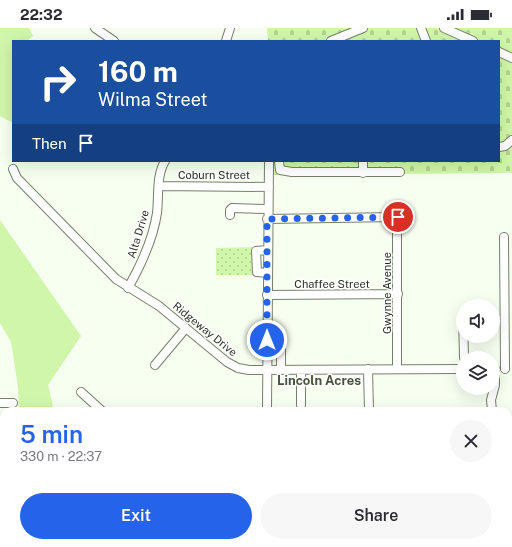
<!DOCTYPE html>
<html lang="en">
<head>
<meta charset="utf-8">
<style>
	:root { --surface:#fff; --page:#f7f7f7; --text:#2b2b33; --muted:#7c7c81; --accent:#2563eb }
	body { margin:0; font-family:"Public Sans",sans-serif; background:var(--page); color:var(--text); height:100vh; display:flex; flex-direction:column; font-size:15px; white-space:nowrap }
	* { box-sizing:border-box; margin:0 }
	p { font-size:13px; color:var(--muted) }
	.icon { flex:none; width:22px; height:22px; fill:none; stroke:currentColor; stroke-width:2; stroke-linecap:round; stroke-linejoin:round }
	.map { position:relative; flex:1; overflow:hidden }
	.sheet { position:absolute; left:0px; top:379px; width:512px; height:140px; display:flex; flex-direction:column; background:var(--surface); border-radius:12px 12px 0 0; box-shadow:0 4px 16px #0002 }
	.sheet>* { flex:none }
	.guide { position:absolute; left:12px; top:12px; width:488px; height:122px; border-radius:0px; box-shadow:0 4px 16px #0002; background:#1a4fa0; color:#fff; overflow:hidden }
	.tools { position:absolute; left:456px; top:271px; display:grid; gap:8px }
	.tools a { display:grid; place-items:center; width:44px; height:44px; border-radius:50%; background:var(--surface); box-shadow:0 4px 16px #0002; font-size:20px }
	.pin { position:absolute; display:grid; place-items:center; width:34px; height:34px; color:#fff; margin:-17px; border:2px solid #fff; border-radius:50%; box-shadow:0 1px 4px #0007 }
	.me { position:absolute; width:44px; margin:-22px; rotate:0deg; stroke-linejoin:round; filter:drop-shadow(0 0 3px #0008) }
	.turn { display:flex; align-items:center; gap:14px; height:84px; padding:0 20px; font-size:18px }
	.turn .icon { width:52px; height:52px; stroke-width:2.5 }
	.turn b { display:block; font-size:28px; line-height:34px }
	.then { display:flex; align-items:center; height:38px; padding:0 20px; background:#0003; gap:8px; font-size:15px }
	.round { display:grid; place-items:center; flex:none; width:42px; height:42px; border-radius:21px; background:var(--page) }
	.headline { display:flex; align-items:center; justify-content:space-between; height:68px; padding:0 20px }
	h1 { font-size:24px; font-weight:600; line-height:30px; color:var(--accent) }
	.action { display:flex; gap:8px; margin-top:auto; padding:8px 20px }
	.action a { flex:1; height:46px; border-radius:24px; background:var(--accent); color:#fff; font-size:16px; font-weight:600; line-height:46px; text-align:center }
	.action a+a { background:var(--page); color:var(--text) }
	.status { display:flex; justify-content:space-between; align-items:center; height:28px; padding:0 20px; background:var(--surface); direction:ltr }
	.status svg { height:11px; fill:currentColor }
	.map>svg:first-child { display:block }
	.grass { fill:#d0f7a9 }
	.cemetery { fill:url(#cemetery-stones) }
	.park { fill:url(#park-dots) }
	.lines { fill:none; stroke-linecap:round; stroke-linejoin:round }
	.minor-casing { stroke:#75806a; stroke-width:10 }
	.minor { stroke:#fff; stroke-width:8 }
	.route { stroke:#2563eb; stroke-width:7; stroke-dasharray:0 12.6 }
	.labels { text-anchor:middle; stroke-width:3; stroke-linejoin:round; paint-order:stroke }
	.street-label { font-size:11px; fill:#2c3128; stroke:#fff }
	.quarter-label { font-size:13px; font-weight:bold; fill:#48533e; stroke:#fff }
</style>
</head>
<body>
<div class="status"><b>22:32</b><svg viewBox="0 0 49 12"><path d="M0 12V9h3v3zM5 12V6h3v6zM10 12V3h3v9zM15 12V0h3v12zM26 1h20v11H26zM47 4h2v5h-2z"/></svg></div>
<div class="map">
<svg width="512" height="519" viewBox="0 0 512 519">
	<defs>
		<pattern id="cemetery-stones" width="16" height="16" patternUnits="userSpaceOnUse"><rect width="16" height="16" fill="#d0f7a9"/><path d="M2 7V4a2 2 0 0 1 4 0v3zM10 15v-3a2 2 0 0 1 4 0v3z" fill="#b3d491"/></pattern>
		<pattern id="park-dots" width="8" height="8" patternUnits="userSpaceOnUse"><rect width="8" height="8" fill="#d0f7a9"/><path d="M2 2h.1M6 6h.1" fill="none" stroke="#b3d491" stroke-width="1.8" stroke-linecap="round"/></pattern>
	</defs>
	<rect width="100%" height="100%" fill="#f7fff0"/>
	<path class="grass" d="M0 0H29L33 8 27 13H13V95L0 88Z
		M0 192 81 308 48 357 54 383H19L18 359 11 314 0 295Z
		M11 515H57L56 519H10Z"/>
	<path class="cemetery" d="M267 0H512V145L273 147 272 133H499V13H268Z"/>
	<path class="park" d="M261 219V247H216V220Z"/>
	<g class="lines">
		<defs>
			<path id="minor" d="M95 0 114 13
				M421 0 426 13
				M444 0 473 13
				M226 13 230 0
				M331 13 363 0
				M499 24 512 30
				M499 119 505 118 512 112
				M279 133 280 142 292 144H400
				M363 133V145
				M13 141 17 150 116 251 159 278 227 334 238 340 249 342 463 341
				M159 158 269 159
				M230 187V182L232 180 267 181
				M267 191 397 189V341
				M504 209 505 341
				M267 222 256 223 257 244 267 245
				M128 260C141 237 153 212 157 185 159 168 156 148 165 133
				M267 267 398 266
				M463 286 464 330
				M155 337 186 300
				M368 341 369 383
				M281 342V313
				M81 364 102 383
				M0 375H13
				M301 377V342
				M267 383 269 133
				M492 383 491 372 495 357V341
				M508 489 512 488
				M115 515V519
				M268 515V519
				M229 519V515"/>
		</defs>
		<use href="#minor" class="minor-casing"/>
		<use href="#minor" class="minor"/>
	</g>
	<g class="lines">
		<path class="route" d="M267 312V191L398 189"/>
	</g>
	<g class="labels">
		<g class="street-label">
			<text x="214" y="151">Coburn Street</text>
			<text transform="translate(138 206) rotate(-73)" y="4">Alta Drive</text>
			<text x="332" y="260">Chaffee Street</text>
			<text transform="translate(387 265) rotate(-90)" y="4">Gwynne Avenue</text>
			<text transform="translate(205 301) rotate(39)" y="4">Ridgeway Drive</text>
		</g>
		<g class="quarter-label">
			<text x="319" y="357">Lincoln Acres</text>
		</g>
	</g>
</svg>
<div class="tools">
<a><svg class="icon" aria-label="sound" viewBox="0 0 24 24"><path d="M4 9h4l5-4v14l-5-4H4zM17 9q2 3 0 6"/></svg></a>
<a><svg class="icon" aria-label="layers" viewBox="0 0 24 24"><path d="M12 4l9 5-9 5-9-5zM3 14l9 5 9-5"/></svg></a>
</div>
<div class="pin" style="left:398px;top:189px;background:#d93025"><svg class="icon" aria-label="arrive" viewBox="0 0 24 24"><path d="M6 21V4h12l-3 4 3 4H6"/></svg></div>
<svg class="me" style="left:267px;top:312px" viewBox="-20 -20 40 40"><circle r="17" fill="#2563eb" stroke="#fff" stroke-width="3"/><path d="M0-11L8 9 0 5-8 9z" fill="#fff"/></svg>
<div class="guide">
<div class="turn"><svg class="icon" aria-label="right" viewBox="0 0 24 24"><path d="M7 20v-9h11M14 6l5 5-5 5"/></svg><div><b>160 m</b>Wilma Street</div></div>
<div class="then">Then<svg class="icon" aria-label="arrive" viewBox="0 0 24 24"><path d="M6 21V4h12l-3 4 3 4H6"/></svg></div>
</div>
<section class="sheet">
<div class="headline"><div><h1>5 min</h1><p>330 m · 22:37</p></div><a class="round"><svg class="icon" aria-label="close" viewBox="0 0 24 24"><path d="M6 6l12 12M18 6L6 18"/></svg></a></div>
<div class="action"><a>Exit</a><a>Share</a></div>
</section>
</div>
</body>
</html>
